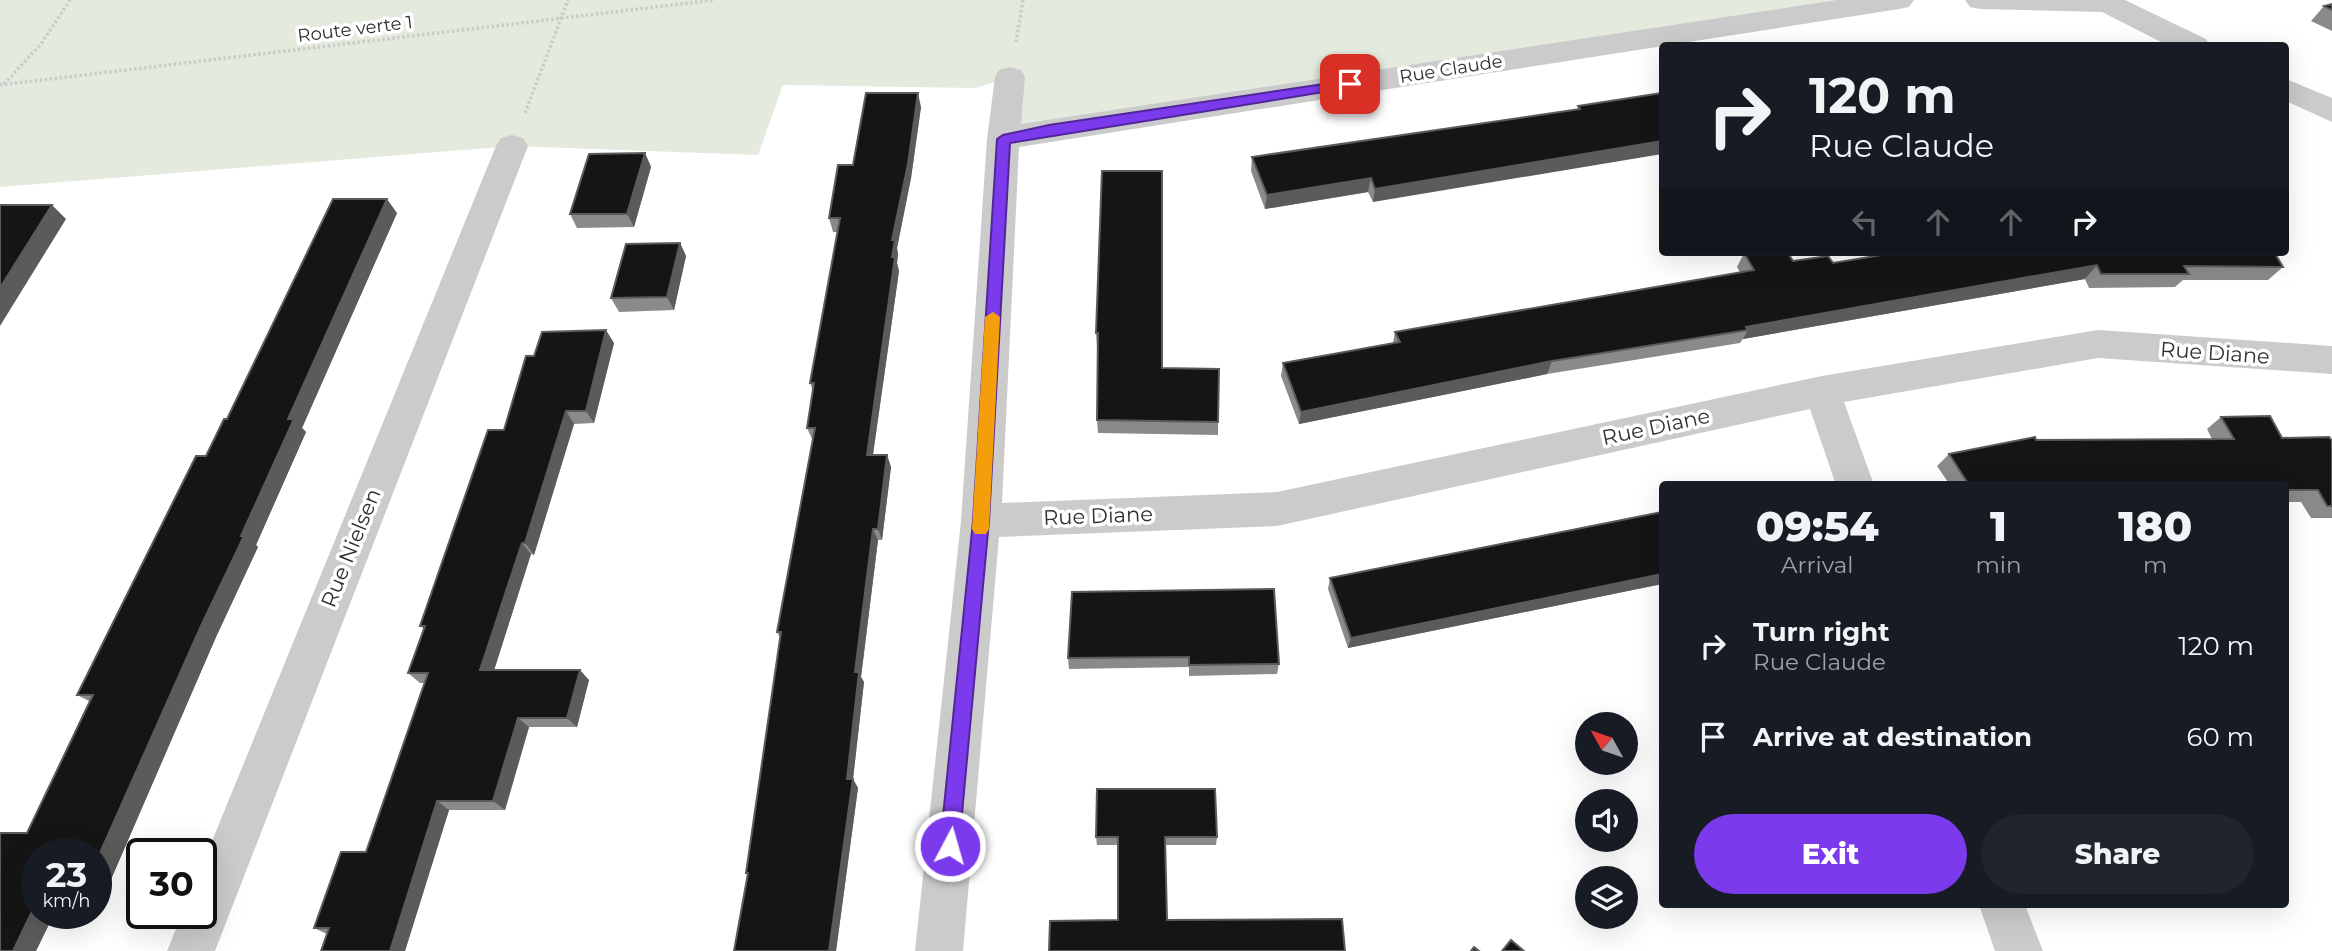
<!DOCTYPE html>
<html lang="en">
<head>
<meta charset="utf-8">
<style>
	:root { --surface:#171b24; --page:#20242c; --text:#f1f3f6; --muted:#9ea1a6; --accent:#7c3aed }
	body { margin:0; font-family:Montserrat,sans-serif; background:var(--page); color:var(--text); height:100vh; display:flex; flex-direction:column; font-size:26px; white-space:nowrap }
	* { box-sizing:border-box; margin:0 }
	p { font-size:23px; color:var(--muted) }
	.icon { flex:none; width:38px; height:38px; fill:none; stroke:currentColor; stroke-width:2; stroke-linecap:round; stroke-linejoin:round }
	.map { position:relative; flex:1; overflow:hidden }
	.sheet { position:absolute; left:1659px; top:481px; width:630px; height:427px; display:flex; flex-direction:column; background:var(--surface); border-radius:7px; box-shadow:0 7px 28px #0002 }
	.sheet>* { flex:none }
	.hud { position:absolute; left:1659px; top:42px; width:630px; height:214px; border-radius:7px; box-shadow:0 7px 28px #0002; background:#171b24; color:var(--text); overflow:hidden }
	.needle { width:46px; rotate:310deg }
	.buttons { position:absolute; left:1575px; top:712px; display:grid; gap:14px }
	.buttons a { display:grid; place-items:center; width:63px; height:63px; border-radius:50%; background:var(--surface); box-shadow:0 7px 28px #0002; font-size:35px }
	.speed { position:absolute; left:21px; top:838px; display:flex; gap:14px; font-size:35px; font-weight:700; text-align:center }
	.speed>* { display:grid; place-content:center; width:91px; height:91px; border-radius:50%; background:var(--surface); box-shadow:0 7px 28px #0002; line-height:1 }
	.speed small { font-size:18px; font-weight:400 }
	.speed .limit { border:4px solid #111; border-radius:10px; background:#fff; color:#111 }
	.pin { position:absolute; display:grid; place-items:center; width:60px; height:60px; color:#fff; margin:-30px; border-radius:14px; box-shadow:0 4px 10px #0006 }
	.me { position:absolute; width:77px; margin:-38px; rotate:6deg; stroke-linejoin:round; filter:drop-shadow(0 0 5px #0008) }
	.turn { display:flex; align-items:center; gap:24px; height:147px; padding:0 35px; font-size:32px }
	.turn .icon { width:91px; height:91px; stroke-width:2.5 }
	.turn b { display:block; font-size:49px; line-height:60px }
	.lanes { display:flex; align-items:center; height:66px; padding:0 35px; background:#0003; justify-content:center; gap:35px; direction:ltr }
	.lanes .off { opacity:.35 }
	.eta { display:flex; justify-content:space-evenly; align-items:center; height:119px; text-align:center }
	.eta b { font-size:42px; font-weight:800; line-height:49px }
	.action { display:flex; gap:14px; margin-top:auto; padding:14px 35px }
	.action a { flex:1; height:80px; border-radius:42px; background:var(--accent); color:#fff; font-size:28px; font-weight:800; line-height:80px; text-align:center }
	.action a+a { background:var(--page); color:var(--text) }
	ul { padding:0; list-style:none }
	li { display:flex; align-items:center; gap:21px; height:91px; padding:0 35px }
	li div { flex:1 }
	li b { display:block; font-size:26px }
	li em { font-style:normal }
	.map>svg:first-child { display:block }
	.green { fill:#e4eadd }
	.lines { fill:none; stroke-linecap:round; stroke-linejoin:round }
	.path { stroke:#cbcbcb; stroke-width:3.5; stroke-dasharray:2.5 2.5; stroke-linecap:butt }
	.street { fill:#cbcbcb; fill-rule:evenodd }
	.wall { fill:#8a8a8a }
	.shaded-wall { fill:#5b5b5b }
	.building { fill:#151515; stroke:#5b5b5b; stroke-width:2 }
	.route { fill:#7c3aed; stroke:#51269a; stroke-width:2 }
	.slow { fill:#f59e0b }
	.labels { text-anchor:middle; stroke-width:7; stroke-linejoin:round; paint-order:stroke }
	.far-street-label { font-size:18px; fill:#2e2e2e; stroke:#fff }
	.street-label { font-size:21px; fill:#2e2e2e; stroke:#fff }
</style>
</head>
<body>
<div class="map">
<svg width="2332" height="951" viewBox="0 0 2332 951">
	<rect width="100%" height="100%" fill="#fff"/>
	<path class="green" d="M0 0H1899L1003 139 1009 78 975 88 783 85 758 155 512 146 0 187Z"/>
	<g class="lines">
		<path class="path" d="M1016 42 1023 0
			M4 84 41 44 70 0
			M0 85 714 0
			M525 113 568 0"/>
		<path class="street" d="M1837 0H1914L1909 7 1899 9 1019 147 1002 503 1277 492 1822 376 2098 330 2332 346V374L2098 358 1844 402 1874 485H1836L1810 409 1277 526 999 537 963 951H915L961 521 987 139 995 77 999 70 1010 67 1021 70 1025 77 1021 124Z
			M1965 0H2125L2206 39 2210 46H2169L2102 12 1980 9 1970 7Z
			M2286 79 2332 98V122L2286 101Z
			M512 135 523 138 528 146 215 951H167L182 914H201V868L496 146 501 138Z
			M1979 905H2025L2043 951H1995Z"/>
	</g>
	<path class="wall" d="M2332 4V31L2311 21 2324 6Z
		M1662 93 1373 202 1368 192 1265 209 1251 171 1252 157 1578 109V106Z
		M921 107 911 178 897 248 898 254 897 263 899 271 873 455H887L891 467 882 540H878L861 677 864 682 853 779 858 788 836 951H734L748 875 746 873 780 638 777 632 813 441 807 428 813 391 810 383 838 232H833L829 218 853 165Z
		M645 153 651 167 634 227 577 228 570 214Z
		M1102 171 1162 368 1218 422V435L1098 433 1097 420 1098 347H1097L1096 333Z
		M397 213 302 428 306 432 256 545 258 547 216 637 109 884H96V854H37V914H54L36 951H0L27 833 89 701 77 695 206 456 227 419Z
		M680 243 686 256 674 310 619 312 611 298Z
		M1744 253 1793 261 1833 263 2283 267 2268 280H2183L2175 287 2089 288 2085 279 1743 339 1740 343 1547 374 1299 424 1281 376 1283 363 1393 343 1395 332 1740 272 1737 267Z
		M614 343 594 423 574 424 534 555 531 554 494 670 589 680 577 727H529L505 810H449L405 951H321L327 934 314 928 366 852 424 683H420L408 673 424 629 420 626 504 430Z
		M2221 417 2282 438 2332 441V518H2311L2301 502H2286V485H1950L1937 466 1949 454 2036 440 2212 439 2207 429Z
		M1662 512V584L1348 648 1328 589 1330 578Z
		M1072 592 1279 664 1277 674 1189 676V667L1069 669 1068 658Z
		M1096 837H1217L1216 845H1165L1167 920 1345 951 1118 920V845H1097Z"/>
	<path class="shaded-wall" d="M918 93 921 107 911 178 897 248 898 254 897 263 899 271 871 468 867 455 892 257V240Z
		M1662 141V154L1373 202 1375 189Z
		M645 153 651 167 634 227 627 214Z
		M1371 178 1368 192 1265 209 1267 195Z
		M387 199 397 213 302 428 306 432 256 545 258 547 216 637 109 884 96 879V862L241 536 288 419Z
		M52 205 66 219 0 326V288Z
		M680 243 686 256 674 310 667 297Z
		M2097 265 2085 279 1743 339 1748 330 1746 327Z
		M606 330 614 343 594 423 586 411Z
		M1552 361 1547 374 1299 424 1301 412Z
		M566 411 574 424 534 555 525 543Z
		M887 455 891 467 882 540 878 529Z
		M873 529 878 540 861 677 864 682 853 779 858 788 836 951H829L847 779 855 672Z
		M522 543 531 554 491 680 480 670Z
		M1662 574V584L1348 648 1351 638Z
		M580 670 589 680 577 727 567 718Z
		M518 718 529 727 505 810 493 801Z
		M437 801 449 810 405 951H390Z
		M37 901V914H54L36 951H13Z"/>
	<path class="building" d="M2332 4V10L2324 6Z
		M866 93H918L908 164 892 240H895L892 257H895L867 455H887L878 529H873L855 672H859L847 779H853L829 951H734L748 873H746L781 632H777L815 428H807L814 383H810L840 218H829L838 165H853Z
		M1662 93V141L1375 189 1371 178 1267 195 1252 157 1580 109 1578 106Z
		M645 153 627 214H570L589 154Z
		M1102 171H1162V368L1219 369 1218 422 1097 420 1098 333H1096Z
		M333 199H387L288 419H294L241 536H244L201 626 96 862V854H37V901L13 951H0V833H27L93 695H77L196 456H206L224 419H227Z
		M0 205H52L0 288Z
		M680 243 667 297 611 298 626 244Z
		M1753 252H1787L1793 261 1828 256 1833 263 1900 252H2274L2283 267 2184 266 2189 274H2101L2097 265 1746 327 1748 330 1552 361 1301 412 1283 363 1400 342 1395 332 1754 270 1744 253Z
		M606 330 586 411H566L525 543H522L480 670H580L567 718H518L493 801H437L390 951H321L329 928H314L341 852H366L428 673H408L425 626H420L488 430H504L526 356H534L542 332Z
		M2270 416 2282 438 2329 437 2332 441V506H2327L2318 490H2286V485H1969L1949 454 2035 437 2036 440 2234 439 2221 417Z
		M1662 512V574L1351 638 1330 578Z
		M1274 589 1279 664 1189 665V657L1068 658 1072 592Z
		M1097 789H1215L1217 837H1165L1167 920 1342 919 1345 951H1049L1050 921 1118 920V837H1096Z
		M1511 940 1524 951H1502Z
		M1474 947 1479 951H1471Z"/>
	<path class="route" d="M1350 80 1355 81V87L1010 143 989 521 959 846 956 852 950 855 943 852 940 846 973 521 997 139 1003 135 1049 125Z"/>
	<path class="slow" d="M993 312 1000 317 989 529 986 534H975L972 529 985 317Z"/>
	<g class="labels">
		<g class="far-street-label">
			<text transform="translate(355 29) rotate(-7)" y="6">Route verte 1</text>
			<text transform="translate(1451 69) rotate(-9)" y="6">Rue Claude</text>
		</g>
		<g class="street-label">
			<text transform="translate(2215 353) rotate(4)" y="7">Rue Diane</text>
			<text transform="translate(1656 427) rotate(-12)" y="7">Rue Diane</text>
			<text transform="translate(1098 516) rotate(-2)" y="7">Rue Diane</text>
			<text transform="translate(351 548) rotate(-68)" y="7">Rue Nielsen</text>
		</g>
	</g>
</svg>
<div class="buttons">
<a><svg class="needle" viewBox="-14 -14 28 28"><path d="M0-13l5 13h-10z" fill="#e53935"/><path d="M0 13l5-13h-10z" fill="#9ea1a6"/></svg></a>
<a><svg class="icon" aria-label="sound" viewBox="0 0 24 24"><path d="M4 9h4l5-4v14l-5-4H4zM17 9q2 3 0 6"/></svg></a>
<a><svg class="icon" aria-label="layers" viewBox="0 0 24 24"><path d="M12 4l9 5-9 5-9-5zM3 14l9 5 9-5"/></svg></a>
</div>
<div class="speed"><div>23<small>km/h</small></div><div class="limit">30</div></div>
<div class="pin" style="left:1350px;top:84px;background:#d93025"><svg class="icon" aria-label="arrive" viewBox="0 0 24 24"><path d="M6 21V4h12l-3 4 3 4H6"/></svg></div>
<svg class="me" style="left:950px;top:846px" viewBox="-20 -20 40 40"><circle r="17" fill="#7c3aed" stroke="#fff" stroke-width="3"/><path d="M0-11L8 9 0 5-8 9z" fill="#fff"/></svg>
<div class="hud">
<div class="turn"><svg class="icon" aria-label="right" viewBox="0 0 24 24"><path d="M7 20v-9h11M14 6l5 5-5 5"/></svg><div><b>120 m</b>Rue Claude</div></div>
<div class="lanes"><svg class="icon off" aria-label="left" viewBox="0 0 24 24"><path d="M17 20v-9H6M10 6l-5 5 5 5"/></svg><svg class="icon off" aria-label="ahead" viewBox="0 0 24 24"><path d="M12 20V5M6 11l6-6 6 6"/></svg><svg class="icon off" aria-label="ahead" viewBox="0 0 24 24"><path d="M12 20V5M6 11l6-6 6 6"/></svg><svg class="icon" aria-label="right" viewBox="0 0 24 24"><path d="M7 20v-9h11M14 6l5 5-5 5"/></svg></div>
</div>
<section class="sheet">
<div class="eta">
<div><b>09:54</b><p>Arrival</p></div>
<div><b>1</b><p>min</p></div>
<div><b>180</b><p>m</p></div>
</div>
<ul>
<li><svg class="icon" aria-label="right" viewBox="0 0 24 24"><path d="M7 20v-9h11M14 6l5 5-5 5"/></svg><div><b>Turn right</b><p>Rue Claude</p></div><em>120 m</em></li>
<li><svg class="icon" aria-label="arrive" viewBox="0 0 24 24"><path d="M6 21V4h12l-3 4 3 4H6"/></svg><div><b>Arrive at destination</b></div><em>60 m</em></li>
</ul>
<div class="action"><a>Exit</a><a>Share</a></div>
</section>
</div>
</body>
</html>
